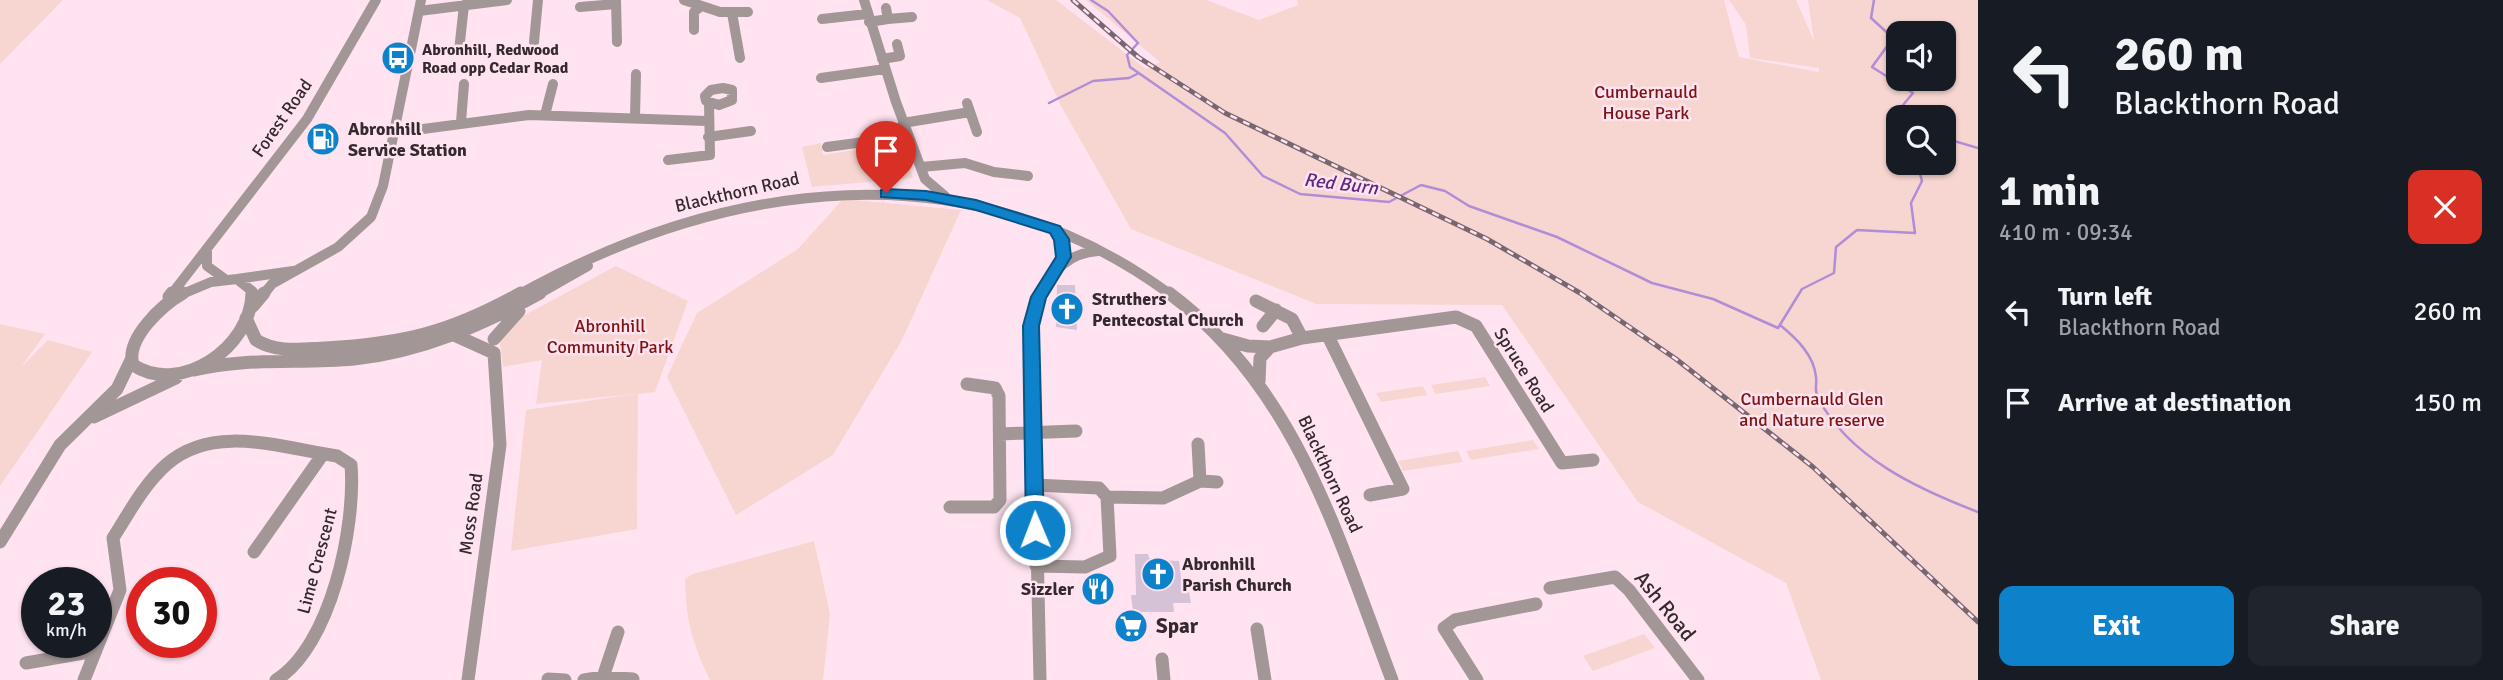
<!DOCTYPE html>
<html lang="en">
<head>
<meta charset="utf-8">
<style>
	:root { --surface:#171b24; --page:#20242c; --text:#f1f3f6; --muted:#9ea1a6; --accent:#0d81ca }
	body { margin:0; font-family:Signika,sans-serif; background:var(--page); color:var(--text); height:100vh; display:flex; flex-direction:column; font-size:26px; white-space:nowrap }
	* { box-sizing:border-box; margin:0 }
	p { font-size:23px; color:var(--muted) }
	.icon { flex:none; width:38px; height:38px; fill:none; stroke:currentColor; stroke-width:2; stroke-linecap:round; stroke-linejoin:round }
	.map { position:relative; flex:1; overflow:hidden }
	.sheet { display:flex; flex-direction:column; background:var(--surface); width:525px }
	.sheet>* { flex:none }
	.hud { background:#171b24; color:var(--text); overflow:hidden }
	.buttons { position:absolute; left:1886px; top:21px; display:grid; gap:14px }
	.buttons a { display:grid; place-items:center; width:70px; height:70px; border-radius:14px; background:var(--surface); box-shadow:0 2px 5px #0004; font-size:35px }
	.speed { position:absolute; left:21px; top:567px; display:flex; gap:14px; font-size:35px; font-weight:700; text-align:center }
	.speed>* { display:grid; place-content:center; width:91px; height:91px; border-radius:50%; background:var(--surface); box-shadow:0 2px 5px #0004; line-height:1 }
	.speed small { font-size:18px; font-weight:400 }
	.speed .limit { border:10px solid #d22; background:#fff; color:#111 }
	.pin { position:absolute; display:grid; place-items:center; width:60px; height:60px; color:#fff; margin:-72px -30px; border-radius:50% 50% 50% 0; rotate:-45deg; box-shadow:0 0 7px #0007 }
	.pin .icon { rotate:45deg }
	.me { position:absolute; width:77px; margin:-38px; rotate:359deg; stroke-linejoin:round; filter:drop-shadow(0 0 5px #0008) }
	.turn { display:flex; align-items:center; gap:24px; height:147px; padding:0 21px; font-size:32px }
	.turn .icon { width:91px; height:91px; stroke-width:2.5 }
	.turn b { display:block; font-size:49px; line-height:60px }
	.round { display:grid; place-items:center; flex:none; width:74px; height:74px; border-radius:14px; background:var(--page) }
	.overview { display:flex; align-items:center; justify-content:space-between; height:119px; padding:0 21px }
	h1 { font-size:42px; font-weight:700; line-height:52px }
	.action { display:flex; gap:14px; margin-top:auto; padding:14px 21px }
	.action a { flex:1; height:80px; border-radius:14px; background:var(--accent); color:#fff; font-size:28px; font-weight:700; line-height:80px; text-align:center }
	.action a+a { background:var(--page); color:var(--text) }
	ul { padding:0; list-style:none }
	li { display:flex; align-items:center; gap:21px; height:91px; padding:0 21px }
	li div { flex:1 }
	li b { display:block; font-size:26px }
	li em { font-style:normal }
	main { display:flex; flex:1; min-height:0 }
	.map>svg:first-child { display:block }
	.green { fill:#f7d6d1; fill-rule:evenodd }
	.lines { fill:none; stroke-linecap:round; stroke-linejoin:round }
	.stream { stroke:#b18dd6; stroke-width:2.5 }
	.building { fill:#d6c2d6 }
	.minor-far1 { stroke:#a39697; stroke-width:10 }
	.minor { stroke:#a39697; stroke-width:13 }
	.rail-casing { stroke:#786770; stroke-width:5 }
	.rail { stroke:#ffe3f0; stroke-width:2.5; stroke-dasharray:7; stroke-linecap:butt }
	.route { fill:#0d81ca; stroke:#085483; stroke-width:2 }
	.labels { text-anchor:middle; stroke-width:5; stroke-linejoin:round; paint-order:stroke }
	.far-poi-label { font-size:16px; font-weight:bold; fill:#34292f; stroke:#ffe3f0; text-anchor:start }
	.park-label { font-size:18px; fill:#7d130f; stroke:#ffe3f0 }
	.street-label { font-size:18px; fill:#34292f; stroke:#ffe3f0 }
	.poi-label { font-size:18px; font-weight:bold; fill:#34292f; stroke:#ffe3f0; text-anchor:start }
	.water-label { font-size:19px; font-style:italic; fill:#5b2c82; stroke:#ffe3f0 }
	.near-street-label { font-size:21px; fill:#34292f; stroke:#ffe3f0 }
	.near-poi-label { font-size:21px; font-weight:bold; fill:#34292f; stroke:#ffe3f0; text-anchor:start }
</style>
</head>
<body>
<main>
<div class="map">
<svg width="1978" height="680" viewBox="0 0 1978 680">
	<rect width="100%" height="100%" fill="#ffe3f0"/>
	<path class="green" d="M0 0H63L0 64Z
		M987 0H1056L1146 69 1160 62 1086 0H1206L1259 20 1298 5 1297 0H1724L1739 57 1819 72V68L1750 58 1746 25 1729 0H1796L1814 41 1808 0H1978V680H1821L1786 583 1638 502 1502 305 1316 304 1131 229 1061 106 1020 18ZM1899 33H1944V79H1899ZM1899 117H1944V163H1899Z
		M902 142 913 178 812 187 802 147 821 143 823 155Z
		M843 199 961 210 902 340 833 455 736 515 667 377 697 313 798 249Z
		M616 266 688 301 655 392 638 394 637 529 511 551 526 410 634 394 536 404 542 360 503 367 500 343 508 324Z
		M0 324 45 334 21 367 48 340 92 352 32 440 21 444 31 441 0 486Z
		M1485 377 1490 386 1435 394 1431 385Z
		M1423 386 1427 395 1381 402 1376 393Z
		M1533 440 1539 449 1471 460 1466 451Z
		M1458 451 1463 462 1403 471 1398 461Z
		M814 541 830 614 823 680H710C692 643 686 620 685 579L693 574Z
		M1644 634 1655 648 1593 671 1583 656Z"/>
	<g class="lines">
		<path class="stream" d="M1091 0 1108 11 1138 43 1127 55 1130 67 1225 133 1263 176 1300 194 1389 202 1421 185 1445 191 1469 206 1557 237 1652 283 1713 299 1778 328 1802 289 1834 273 1836 247 1857 230 1915 233 1911 203 1922 181 1917 163
			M1874 0 1871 18 1893 38 1872 67 1913 93 1893 117 1899 126
			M1049 103 1093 81 1129 78 1139 73
			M1944 138 1978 148
			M1780 325C1796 338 1814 355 1816 377 1817 385 1814 391 1818 398 1850 458 1918 489 1978 512"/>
	</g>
	<path class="building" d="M1057 285H1075L1077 330 1056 327Z
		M1135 554H1148L1149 558 1155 560 1179 561 1183 592H1189L1191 603H1173L1174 612H1133L1131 595H1136Z"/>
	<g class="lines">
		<path class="minor-far1" d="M616 0 617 42
			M684 0 720 12H748
			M864 0 896 102 925 179 945 196
			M580 7 616 4
			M419 11 507 0
			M732 13 740 58
			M822 19 867 14
			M888 19 912 17
			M869 22 888 19 886 8
			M694 30V12L701 6
			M534 42 538 0
			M459 51 464 5
			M882 59 900 56 897 44
			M821 78 885 69
			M723 88 732 90V100L719 105 706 101 705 96 711 90Z
			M967 103 977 132
			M545 115 553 84
			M635 117 636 74
			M461 122 464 84
			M903 123 970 112
			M393 133 529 115 707 121
			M708 137 751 131
			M827 147 908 136
			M668 160 710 155 709 103
			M921 167 965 163 994 172 1028 176
			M1055 230 1064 247 1061 264
			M207 249V266L225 279
			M237 279 252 291V295
			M237 279 293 271
			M171 295 307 119 376 0
			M180 295 211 282 237 279
			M263 295 272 284 338 247 371 217 383 186 421 0
			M518 295C727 179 968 145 1171 295
			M537 295 588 266
			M1040 295C1053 270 1069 253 1098 251"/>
		<path class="minor" d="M183 293C162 305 125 339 133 365 181 396 251 347 252 293
			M1169 293C1297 388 1338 538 1392 680
			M169 297 172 293
			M1256 301 1292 319 1302 338
			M253 306 264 293
			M246 318 256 340C277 353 301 349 325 348 404 344 451 332 521 293
			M1263 326 1276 310
			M452 334 494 353 500 445 468 680
			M1328 336 1403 489 1370 495
			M494 339 519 311
			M1223 339 1248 346 1270 347 1302 338 1456 317 1476 326 1562 463 1593 460
			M194 370C247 357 300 364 354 359 421 352 482 325 540 293
			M1259 382 1260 358 1270 347
			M94 417 176 378
			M1000 434 1076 431
			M1198 444 1200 481
			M1034 485 1099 488 1107 497 1110 556 1085 567 1036 566
			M1107 497 1163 498 1200 481 1217 482
			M950 507H994L1000 500 999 396 995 388 967 384
			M0 542 60 445 117 389 131 360
			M254 552 323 454
			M1550 588 1615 577 1629 590 1698 680
			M1257 629 1265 680
			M1162 659 1164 680
			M26 663 95 651
			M603 677 618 632
			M548 679 565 680
			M84 680 120 590 113 538C129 513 144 484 167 464 214 423 282 448 337 456L351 465C356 526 331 646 276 680
			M584 680 603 677 633 679
			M1040 680 1032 318 1041 293
			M1477 680 1444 628 1455 620 1536 604"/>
		<defs>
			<path id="rail" d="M1073 0 1138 57 1225 113 1487 239 1580 293 1676 359 1813 467 1978 622"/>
		</defs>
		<use href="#rail" class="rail-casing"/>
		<use href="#rail" class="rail"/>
	</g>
	<path class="route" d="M886 189 926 191 976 200 1060 226 1069 239 1071 257 1046 298 1039 326 1044 530 1041 536 1035 538 1028 536 1026 530 1023 326 1031 297 1056 257 1054 240 1050 233 976 210 926 200 881 197V190Z"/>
	<defs>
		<symbol id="bus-disc" viewBox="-11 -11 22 22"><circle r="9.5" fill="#0d81ca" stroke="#ffe3f0"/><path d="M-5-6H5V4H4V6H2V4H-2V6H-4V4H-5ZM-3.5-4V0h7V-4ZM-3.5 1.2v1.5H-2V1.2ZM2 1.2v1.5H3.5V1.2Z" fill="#fff"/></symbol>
		<symbol id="fuel-disc" viewBox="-11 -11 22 22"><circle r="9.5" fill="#0d81ca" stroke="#ffe3f0"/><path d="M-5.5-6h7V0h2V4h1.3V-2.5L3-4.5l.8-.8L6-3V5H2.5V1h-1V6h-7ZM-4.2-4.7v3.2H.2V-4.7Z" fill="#fff"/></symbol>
		<symbol id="church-disc" viewBox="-11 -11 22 22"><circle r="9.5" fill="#0d81ca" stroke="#ffe3f0"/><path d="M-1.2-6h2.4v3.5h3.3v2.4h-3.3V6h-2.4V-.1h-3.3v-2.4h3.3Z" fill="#fff"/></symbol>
		<symbol id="restaurant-disc" viewBox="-11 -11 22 22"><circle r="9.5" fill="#0d81ca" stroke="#ffe3f0"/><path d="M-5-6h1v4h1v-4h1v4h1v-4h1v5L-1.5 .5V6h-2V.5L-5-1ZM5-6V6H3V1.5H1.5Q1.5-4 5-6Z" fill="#fff"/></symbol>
		<symbol id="supermarket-disc" viewBox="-11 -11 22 22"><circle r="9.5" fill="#0d81ca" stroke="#ffe3f0"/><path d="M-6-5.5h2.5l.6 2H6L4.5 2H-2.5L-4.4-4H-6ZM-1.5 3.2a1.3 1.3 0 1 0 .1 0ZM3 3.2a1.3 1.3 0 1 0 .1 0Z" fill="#fff"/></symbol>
	</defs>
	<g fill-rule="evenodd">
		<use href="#bus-disc" x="379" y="39" width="38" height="38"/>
		<use href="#fuel-disc" x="304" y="120" width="38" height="38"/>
		<use href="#church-disc" x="1048" y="290" width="38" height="38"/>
		<use href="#church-disc" x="1139" y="555" width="38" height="38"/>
		<use href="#restaurant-disc" x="1079" y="570" width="38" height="38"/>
		<use href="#supermarket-disc" x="1112" y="607" width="38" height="38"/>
	</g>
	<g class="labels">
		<g class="far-poi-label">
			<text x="422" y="55">Abronhill, Redwood<tspan x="422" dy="18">Road opp Cedar Road</tspan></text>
		</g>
		<g class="park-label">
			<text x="1646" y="98">Cumbernauld<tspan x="1646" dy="21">House Park</tspan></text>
			<text x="610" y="332">Abronhill<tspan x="610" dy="21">Community Park</tspan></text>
			<text x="1812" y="405">Cumbernauld Glen<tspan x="1812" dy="21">and Nature reserve</tspan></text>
		</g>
		<g class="street-label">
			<text transform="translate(282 118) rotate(-55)" y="6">Forest Road</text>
			<text transform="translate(737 192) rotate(-13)" y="6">Blackthorn Road</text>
			<text transform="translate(1524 370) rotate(58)" y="6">Spruce Road</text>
			<text transform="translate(1330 474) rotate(65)" y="6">Blackthorn Road</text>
			<text transform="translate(471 514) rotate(-82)" y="6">Moss Road</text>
			<text transform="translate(317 561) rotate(-75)" y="6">Lime Crescent</text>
		</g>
		<g class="poi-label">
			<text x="348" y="135">Abronhill<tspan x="348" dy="21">Service Station</tspan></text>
			<text x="1092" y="305">Struthers<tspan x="1092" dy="21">Pentecostal Church</tspan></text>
			<text x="1182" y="570">Abronhill<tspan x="1182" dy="21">Parish Church</tspan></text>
			<text x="1074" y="595" text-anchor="end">Sizzler</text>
		</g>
		<g class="water-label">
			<text transform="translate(1341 183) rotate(7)" y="7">Red Burn</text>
		</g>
		<g class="near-street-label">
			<text transform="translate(1665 606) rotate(51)" y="7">Ash Road</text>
		</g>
		<g class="near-poi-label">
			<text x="1156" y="633">Spar</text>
		</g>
	</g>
</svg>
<div class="buttons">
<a><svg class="icon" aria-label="sound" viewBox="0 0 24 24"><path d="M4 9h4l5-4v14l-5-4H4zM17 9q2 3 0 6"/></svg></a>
<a><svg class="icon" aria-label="search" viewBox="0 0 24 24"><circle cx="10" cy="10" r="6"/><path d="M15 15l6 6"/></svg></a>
</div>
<div class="speed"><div>23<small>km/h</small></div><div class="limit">30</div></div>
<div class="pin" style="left:886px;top:193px;background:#d93025"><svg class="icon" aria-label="arrive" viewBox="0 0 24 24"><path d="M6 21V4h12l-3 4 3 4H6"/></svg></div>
<svg class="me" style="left:1035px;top:530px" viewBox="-20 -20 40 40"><circle r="17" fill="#0d81ca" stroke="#fff" stroke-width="3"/><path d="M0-11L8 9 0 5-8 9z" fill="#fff"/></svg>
</div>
<section class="sheet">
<div class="hud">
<div class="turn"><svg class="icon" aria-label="left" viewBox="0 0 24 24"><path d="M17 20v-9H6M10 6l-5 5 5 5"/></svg><div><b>260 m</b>Blackthorn Road</div></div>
</div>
<div class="overview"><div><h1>1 min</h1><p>410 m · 09:34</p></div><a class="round" style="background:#d93025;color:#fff"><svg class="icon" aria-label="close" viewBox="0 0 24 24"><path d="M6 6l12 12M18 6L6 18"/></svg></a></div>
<ul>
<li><svg class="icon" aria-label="left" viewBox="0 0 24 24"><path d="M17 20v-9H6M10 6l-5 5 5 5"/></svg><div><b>Turn left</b><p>Blackthorn Road</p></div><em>260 m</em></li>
<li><svg class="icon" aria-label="arrive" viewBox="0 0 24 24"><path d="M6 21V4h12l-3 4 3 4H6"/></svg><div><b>Arrive at destination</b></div><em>150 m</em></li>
</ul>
<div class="action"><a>Exit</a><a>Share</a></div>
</section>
</main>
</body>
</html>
